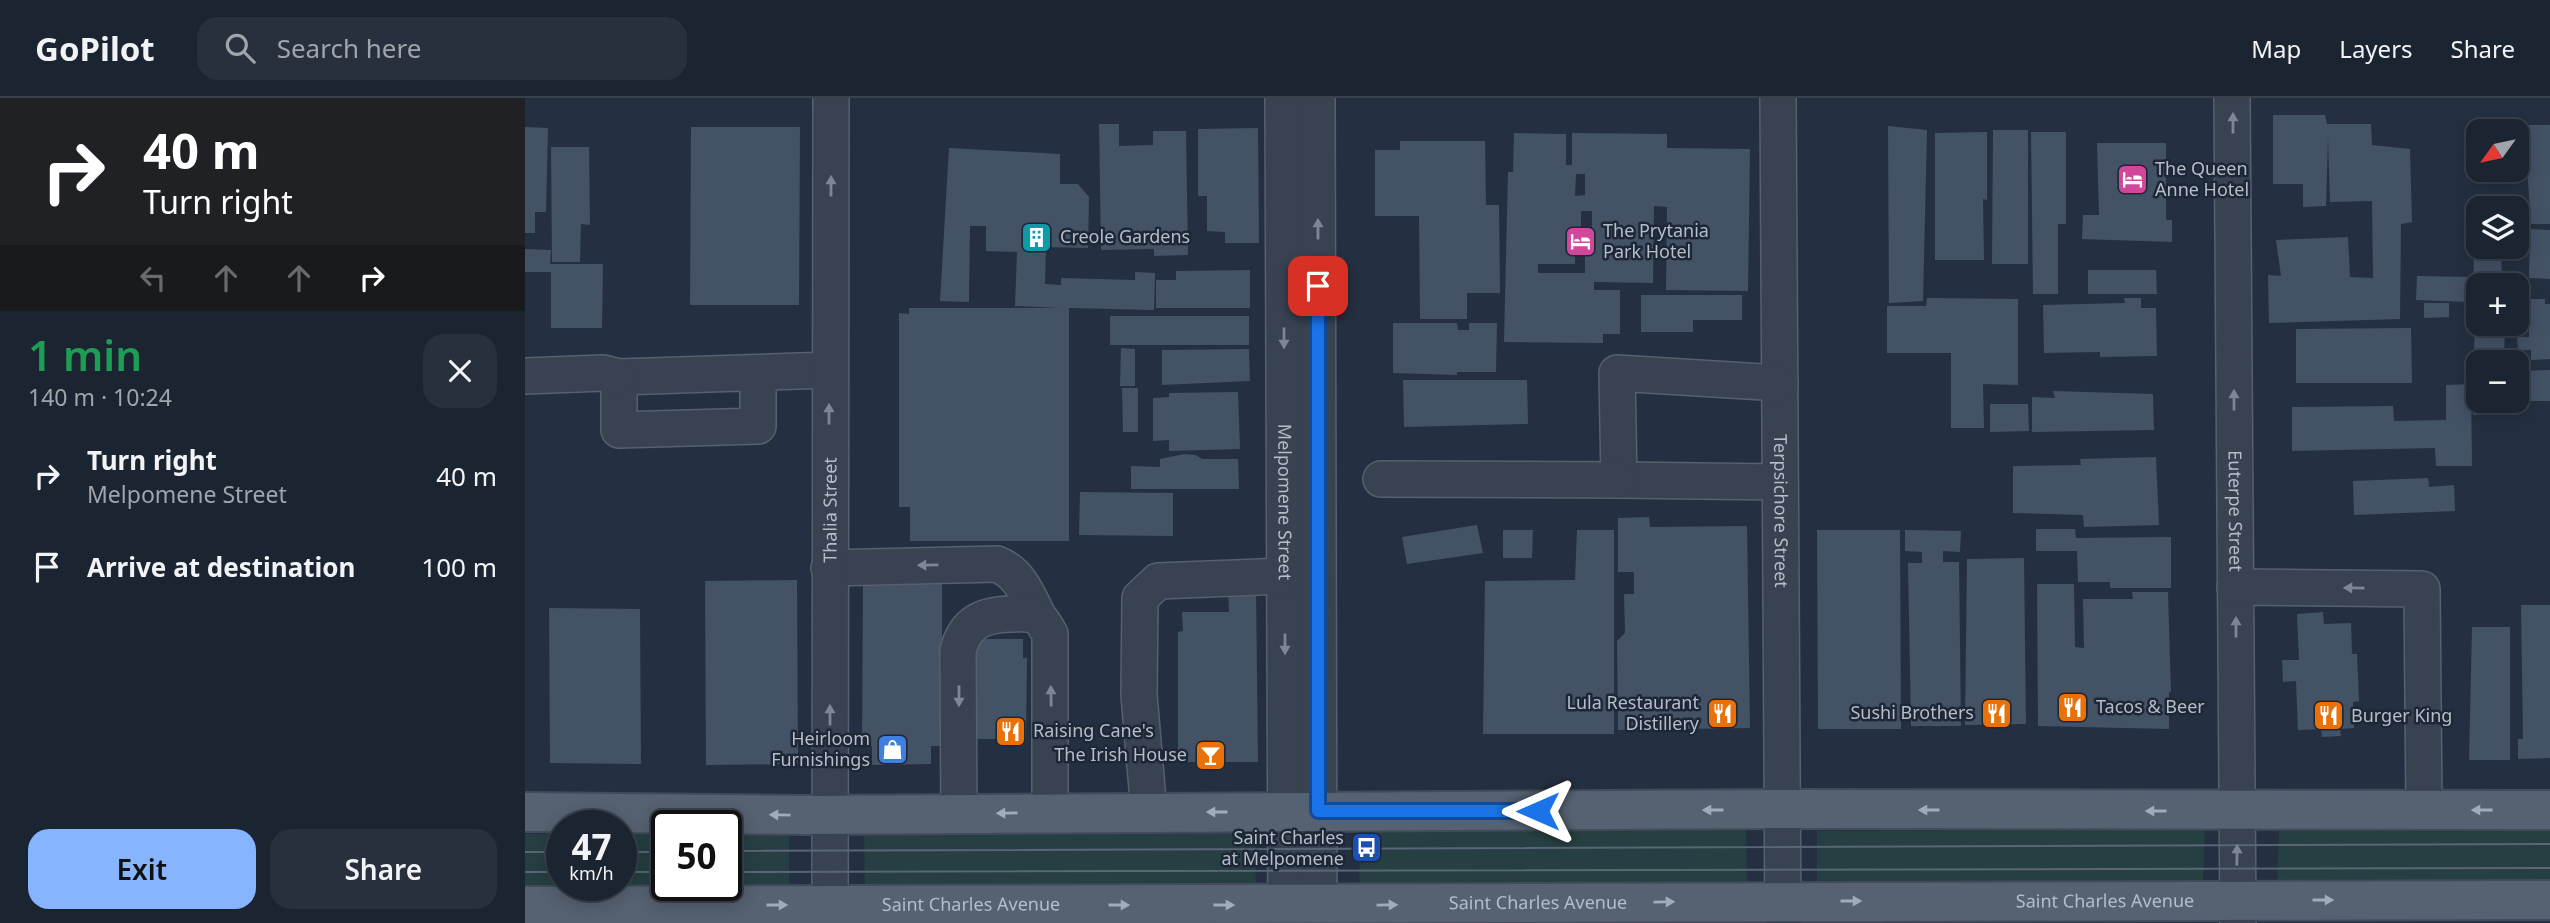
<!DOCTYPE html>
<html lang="en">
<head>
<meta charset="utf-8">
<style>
	:root { --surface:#1b2431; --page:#28303d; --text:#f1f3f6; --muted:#a0a4ab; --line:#39414d; --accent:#87b4fe }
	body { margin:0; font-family:"Noto Sans",sans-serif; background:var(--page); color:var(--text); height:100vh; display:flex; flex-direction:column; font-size:26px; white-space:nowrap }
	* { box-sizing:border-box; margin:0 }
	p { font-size:23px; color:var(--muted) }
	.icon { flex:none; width:38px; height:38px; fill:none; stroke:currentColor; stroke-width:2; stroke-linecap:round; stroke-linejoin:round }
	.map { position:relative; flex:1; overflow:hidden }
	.sheet { display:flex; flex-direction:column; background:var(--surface); width:525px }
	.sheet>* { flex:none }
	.guide { background:#202124; color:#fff; overflow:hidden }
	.needle { width:46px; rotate:237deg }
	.controls { position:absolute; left:1941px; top:21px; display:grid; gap:14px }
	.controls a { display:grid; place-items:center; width:63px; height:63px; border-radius:14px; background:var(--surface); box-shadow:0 4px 18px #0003,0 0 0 2px var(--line); font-size:35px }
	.speed { position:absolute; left:21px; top:712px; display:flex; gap:14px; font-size:35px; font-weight:700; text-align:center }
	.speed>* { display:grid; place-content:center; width:91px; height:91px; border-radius:50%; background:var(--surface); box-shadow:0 4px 18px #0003,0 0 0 2px var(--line); line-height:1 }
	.speed small { font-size:18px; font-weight:400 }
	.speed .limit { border:4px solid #111; border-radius:10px; background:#fff; color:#111 }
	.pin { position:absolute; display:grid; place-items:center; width:60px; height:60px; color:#fff; margin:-30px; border-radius:14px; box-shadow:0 4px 10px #0006 }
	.me { position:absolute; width:77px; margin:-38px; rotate:270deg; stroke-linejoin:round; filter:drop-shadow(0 0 5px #0008) }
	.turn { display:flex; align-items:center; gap:24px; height:147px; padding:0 28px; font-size:32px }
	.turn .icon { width:91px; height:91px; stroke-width:2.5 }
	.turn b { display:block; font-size:49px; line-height:60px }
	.lanes { display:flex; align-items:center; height:66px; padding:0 28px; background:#0003; justify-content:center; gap:35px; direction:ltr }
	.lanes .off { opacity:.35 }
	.round { display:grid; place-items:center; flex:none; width:74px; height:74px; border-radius:21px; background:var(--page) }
	.headline { display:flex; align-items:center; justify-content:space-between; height:119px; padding:0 28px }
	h1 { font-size:42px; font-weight:600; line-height:52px; color:#1e9e55 }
	.primary-button { display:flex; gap:14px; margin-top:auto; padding:14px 28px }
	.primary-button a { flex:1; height:80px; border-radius:21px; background:var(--accent); color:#111; font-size:28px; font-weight:600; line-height:80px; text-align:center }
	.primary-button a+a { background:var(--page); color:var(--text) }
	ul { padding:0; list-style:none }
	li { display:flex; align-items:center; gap:21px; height:91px; padding:0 28px }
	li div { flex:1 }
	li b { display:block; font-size:26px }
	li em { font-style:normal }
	header { display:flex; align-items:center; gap:42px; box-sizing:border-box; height:98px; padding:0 35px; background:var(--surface); border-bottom:2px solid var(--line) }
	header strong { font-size:33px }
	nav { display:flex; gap:38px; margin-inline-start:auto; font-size:24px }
	.search { width:490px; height:63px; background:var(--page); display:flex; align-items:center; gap:18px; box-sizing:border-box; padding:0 24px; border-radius:21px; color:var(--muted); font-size:26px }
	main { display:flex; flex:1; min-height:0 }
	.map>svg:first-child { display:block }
	.green { fill:#263f42 }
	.building { fill:#445266; fill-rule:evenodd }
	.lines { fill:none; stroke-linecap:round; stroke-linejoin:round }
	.minor-casing { stroke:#56606e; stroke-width:38 }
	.major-casing { stroke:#424b5a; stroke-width:42 }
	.minor { stroke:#384251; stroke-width:35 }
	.major { stroke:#566171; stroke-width:38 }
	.tram { stroke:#5a6678; stroke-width:2 }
	.oneway { fill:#7d8694 }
	.oneway2 { fill:#a2abb9 }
	.route-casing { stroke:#114b97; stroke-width:18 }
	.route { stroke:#1a73e8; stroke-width:12 }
	.labels { text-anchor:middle; stroke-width:5; stroke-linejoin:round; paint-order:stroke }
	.poi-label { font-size:18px; fill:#b5bdcb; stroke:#1d2736; text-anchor:start }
	.street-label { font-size:18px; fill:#b5bdcb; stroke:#1d2736 }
</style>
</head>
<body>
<header>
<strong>GoPilot</strong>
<div class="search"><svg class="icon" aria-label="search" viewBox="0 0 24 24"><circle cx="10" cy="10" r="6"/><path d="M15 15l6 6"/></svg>Search here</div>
<nav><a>Map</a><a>Layers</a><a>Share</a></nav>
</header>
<main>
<section class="sheet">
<div class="guide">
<div class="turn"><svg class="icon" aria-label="right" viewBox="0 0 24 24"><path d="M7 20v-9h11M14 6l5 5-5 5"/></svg><div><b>40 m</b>Turn right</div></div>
<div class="lanes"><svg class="icon off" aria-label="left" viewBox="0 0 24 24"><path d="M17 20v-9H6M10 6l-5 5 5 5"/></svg><svg class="icon off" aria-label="ahead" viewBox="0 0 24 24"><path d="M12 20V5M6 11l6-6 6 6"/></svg><svg class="icon off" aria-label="ahead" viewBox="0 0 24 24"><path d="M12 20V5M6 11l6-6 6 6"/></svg><svg class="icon" aria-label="right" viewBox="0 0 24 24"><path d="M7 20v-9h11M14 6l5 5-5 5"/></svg></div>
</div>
<div class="headline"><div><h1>1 min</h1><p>140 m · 10:24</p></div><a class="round"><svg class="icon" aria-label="close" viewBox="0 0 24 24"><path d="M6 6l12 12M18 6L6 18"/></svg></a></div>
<ul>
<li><svg class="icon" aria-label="right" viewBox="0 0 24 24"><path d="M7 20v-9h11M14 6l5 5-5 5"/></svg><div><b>Turn right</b><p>Melpomene Street</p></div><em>40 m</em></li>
<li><svg class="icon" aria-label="arrive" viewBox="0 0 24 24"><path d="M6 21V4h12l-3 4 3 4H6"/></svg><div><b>Arrive at destination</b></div><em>100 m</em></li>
</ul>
<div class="primary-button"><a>Exit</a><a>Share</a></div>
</section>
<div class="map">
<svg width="2025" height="825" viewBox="0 0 2025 825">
	<rect width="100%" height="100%" fill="#243041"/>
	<path class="green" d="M835 730H1221L1222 789 834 795Z
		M1680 731 1678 787 1292 791V733Z
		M2025 732V788L1752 791 1754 733Z
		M730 734 731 791 340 793 339 736Z
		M142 735V788H201V735H264V792L0 794V736H37V788H96V736Z"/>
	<path class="building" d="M1748 17H1800L1802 26H1846L1847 47 1885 51 1887 124 1876 126 1875 221 1744 225 1743 177 1756 178 1751 142 1823 139 1825 179 1848 180 1847 103 1805 104 1803 40 1801 108 1778 109V86H1748Z
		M574 26H594V48L628 47V33H661L663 157 629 158V151L576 152Z
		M1999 27H2025V126H2006Z
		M1363 28 1402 32 1398 203 1364 205Z
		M0 29 23 30 21 114H10V135H0Z
		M166 29H275L274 207H165Z
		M733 30 734 145H700V134L682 133V98H673V31Z
		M1468 32H1503V166H1467Z
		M1462 34V102L1458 101 1459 162H1410V35Z
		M1506 34H1541V126H1533V196H1508Z
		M989 35 1041 36V67H1047V35L1142 36V50L1225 51 1223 193 1141 192 1142 109 1129 108 1128 185 1069 184V192H1095V236H1078V245L979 244 983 74H988ZM1051 76H1060V97L1050 98ZM1056 113H1067V135H1056ZM1050 151H1060V175H1013V166H1050Z
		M875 43H960L961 107H974L975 195H942V221H895L894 118H850V52H875Z
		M1572 45H1641V122H1647V144L1557 141 1558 117H1574Z
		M26 49H64L65 127 56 126 55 164H27Z
		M424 50 535 56V86H553L564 99 563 150 521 149 520 186 536 187V180L610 182V174L630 175 629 212 544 210V443H385V409H374V215L384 216V210H535L490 208 492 154 461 153V128H445L444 204 415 203Z
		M1948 122H1953V149H1976L1977 187H1953V193H1949Z
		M2005 131 2025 132V181L2004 180Z
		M0 151 26 152 25 166H78L77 230H26V174H0Z
		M725 172V210H631V182H651V173Z
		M1563 172H1631L1632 196H1563Z
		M1892 178 1945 179 1944 204 1891 202Z
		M1950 194H1953V226H1980L1979 264 1949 267Z
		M1116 197H1217V222H1168V234H1116Z
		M1402 200 1493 201V287L1458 286 1459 330H1426V255H1362V208H1401Z
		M1599 200H1616V210H1631L1632 258 1575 259V254L1519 255 1518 207 1600 205Z
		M2004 201H2020V206H2025V261L2006 262V252H1993L1992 239H2004Z
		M1899 205H1924V219L1899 220Z
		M585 218H724V247H585Z
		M868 225H932L933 232H944V225H972L971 274H932V277L868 275Z
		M1886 230 1887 285H1771V231Z
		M596 250 610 251V288H595Z
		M724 251 725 283 637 287V252Z
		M1947 270H1953V303H1975V317H1948Z
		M2025 272V303H1997V273Z
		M878 282H1002L1003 326 879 329Z
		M1946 286 1947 368H1911L1910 350 1767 353V309L1868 308 1869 323 1921 322V287Z
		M597 290H613V334H598Z
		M1528 293 1628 296 1629 332 1507 334V299L1530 300Z
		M713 294 715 351 644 353V342L628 343V300L644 299V295Z
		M1465 306H1503L1504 333 1465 334Z
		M659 356 671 357 677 361H713L714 391H606V368L635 369V361Z
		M1631 359 1634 427 1559 429 1558 417 1488 415V368L1556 367 1555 361Z
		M1903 380 1904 389 1929 387 1930 413 1829 417 1828 383Z
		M555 394 648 395V438L554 437Z
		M1124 419 1125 429 1222 428 1225 630 1093 632 1092 543 1100 535 1099 496H1109V474H1093V420Z
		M952 427 958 455 882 466 877 439Z
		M1511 431H1550L1551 440 1646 439V490H1585V484H1553L1552 453H1511Z
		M978 432H1008L1007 460H978Z
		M1052 432H1089V636H958L960 483 1050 482Z
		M1292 432H1375L1376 631H1293Z
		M1380 432 1436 433 1435 454 1418 453V464H1434L1436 628H1386L1383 465H1397V454L1380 453Z
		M1499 460 1501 626 1440 627 1442 461Z
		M338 479H417V648H406V666L347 667V648H337Z
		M272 482 273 666 181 667 180 483Z
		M1512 486H1549L1550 549 1559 550 1558 501H1608L1607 494H1643L1646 594H1644V631L1513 628Z
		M703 489H731L733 664H653V534L658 533 657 514H704Z
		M1996 507H2025V660L1993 661V641H1998Z
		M24 510 115 511 116 666 25 665Z
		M1798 514 1799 526 1826 525 1827 556H1832L1834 603 1828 604 1829 630 1815 631 1816 638 1797 639 1796 631 1773 632 1771 583 1758 584 1757 562H1774L1772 516Z
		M1947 529H1985V662H1944Z
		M451 541H498V560H502L501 641H443Z"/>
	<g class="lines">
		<defs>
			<g id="minor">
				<path id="s1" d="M758 0 761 825"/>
				<path d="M792 0 794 825"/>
				<path id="s2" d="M1253 0 1258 825"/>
				<path id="s3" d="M1707 0 1713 825"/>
				<path d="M233 275V328L94 332V279L305 272"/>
				<path d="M0 278 78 275 94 279"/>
				<path d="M1255 285 1092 275 1094 382 1255 384"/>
				<path d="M856 381 1094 382"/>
				<path d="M304 470 472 466C495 475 503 498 514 520"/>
				<path d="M1710 489 1897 491 1899 712"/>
				<path d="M624 714 614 597 615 500 633 483 759 478"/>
				<path d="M434 716 433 553C440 524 458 517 485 516 494 516 504 514 512 519 518 522 521 530 525 536V715"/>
				<path id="s4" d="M305 825 306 0"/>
			</g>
			<g id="major">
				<path d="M0 714 280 717 1256 711 2025 712"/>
				<path id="s5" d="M0 808 2025 802"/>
			</g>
		</defs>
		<use href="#minor" class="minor-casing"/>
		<use href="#major" class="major-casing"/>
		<use href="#minor" class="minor"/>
		<use href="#major" class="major"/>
		<path class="tram" d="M201 753 2025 746
			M0 754H37
			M96 754H142
			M0 774H37
			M96 774H142
			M201 774 2025 770"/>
	</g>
	<defs><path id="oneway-solid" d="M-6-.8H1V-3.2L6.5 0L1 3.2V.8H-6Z" transform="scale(1.75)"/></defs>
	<g class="oneway">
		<use href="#oneway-solid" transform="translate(1708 25) rotate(-90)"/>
		<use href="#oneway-solid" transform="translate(306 88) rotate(-90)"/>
		<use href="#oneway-solid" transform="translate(793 131) rotate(-90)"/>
		<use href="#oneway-solid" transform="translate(759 240) rotate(90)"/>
		<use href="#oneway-solid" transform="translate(1709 302) rotate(-90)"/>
		<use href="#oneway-solid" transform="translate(304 316) rotate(-90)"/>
		<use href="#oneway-solid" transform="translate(403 467) rotate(179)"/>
		<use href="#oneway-solid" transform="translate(1829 490) rotate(-179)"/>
		<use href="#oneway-solid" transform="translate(1711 529) rotate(-90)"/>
		<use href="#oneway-solid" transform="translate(760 546) rotate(90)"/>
		<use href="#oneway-solid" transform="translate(434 598) rotate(90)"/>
		<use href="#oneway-solid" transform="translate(526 598) rotate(-91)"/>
		<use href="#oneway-solid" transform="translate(305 617) rotate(-90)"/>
		<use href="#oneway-solid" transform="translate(1712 757) rotate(-89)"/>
	</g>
	<g class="oneway2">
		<use href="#oneway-solid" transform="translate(1188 712) rotate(180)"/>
		<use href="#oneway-solid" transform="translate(1404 712) rotate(-180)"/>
		<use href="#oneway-solid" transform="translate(1957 712) rotate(180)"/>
		<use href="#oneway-solid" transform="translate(1631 713) rotate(-180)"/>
		<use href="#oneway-solid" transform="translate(692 714) rotate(180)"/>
		<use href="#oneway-solid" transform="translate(482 715) rotate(179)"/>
		<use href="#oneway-solid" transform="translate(255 717) rotate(-179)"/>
		<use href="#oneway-solid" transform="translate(1798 802)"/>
		<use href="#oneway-solid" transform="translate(1326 803)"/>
		<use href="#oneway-solid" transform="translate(1139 804) rotate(-1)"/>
		<use href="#oneway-solid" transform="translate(252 807)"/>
		<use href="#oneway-solid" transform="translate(594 807)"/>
		<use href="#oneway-solid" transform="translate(699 807)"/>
		<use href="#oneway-solid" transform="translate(862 807) rotate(-1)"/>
	</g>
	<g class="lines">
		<defs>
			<path id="route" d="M793 188V713H1013"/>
		</defs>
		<use href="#route" class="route-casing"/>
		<use href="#route" class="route"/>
	</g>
	<defs>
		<symbol id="hotel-square" viewBox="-11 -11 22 22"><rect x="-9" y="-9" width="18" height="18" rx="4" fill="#d1479c" stroke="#1d2736"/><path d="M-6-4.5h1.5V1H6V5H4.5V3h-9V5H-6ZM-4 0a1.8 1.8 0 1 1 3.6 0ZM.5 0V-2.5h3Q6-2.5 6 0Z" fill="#fff"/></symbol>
		<symbol id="building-square" viewBox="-11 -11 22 22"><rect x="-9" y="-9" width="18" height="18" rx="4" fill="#0f9aa8" stroke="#1d2736"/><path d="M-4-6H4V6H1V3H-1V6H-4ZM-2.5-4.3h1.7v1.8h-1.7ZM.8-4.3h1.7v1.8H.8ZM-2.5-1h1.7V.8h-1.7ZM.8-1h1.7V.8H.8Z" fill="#fff"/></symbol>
		<symbol id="restaurant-square" viewBox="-11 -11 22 22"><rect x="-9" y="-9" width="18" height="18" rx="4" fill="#e8710a" stroke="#1d2736"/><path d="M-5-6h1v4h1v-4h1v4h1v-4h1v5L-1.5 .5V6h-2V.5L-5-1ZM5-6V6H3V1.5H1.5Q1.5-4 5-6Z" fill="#fff"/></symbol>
		<symbol id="shop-square" viewBox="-11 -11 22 22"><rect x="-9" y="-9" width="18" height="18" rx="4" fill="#3f7fe0" stroke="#1d2736"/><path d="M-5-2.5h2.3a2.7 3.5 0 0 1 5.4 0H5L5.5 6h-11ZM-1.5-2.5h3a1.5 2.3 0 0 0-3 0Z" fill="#fff"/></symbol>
		<symbol id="bar-square" viewBox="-11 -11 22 22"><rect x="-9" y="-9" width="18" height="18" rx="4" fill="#e8710a" stroke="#1d2736"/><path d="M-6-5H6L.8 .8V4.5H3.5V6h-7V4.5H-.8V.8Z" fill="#fff"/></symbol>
		<symbol id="bus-square" viewBox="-11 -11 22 22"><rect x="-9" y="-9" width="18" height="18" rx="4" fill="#1a4fb4" stroke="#1d2736"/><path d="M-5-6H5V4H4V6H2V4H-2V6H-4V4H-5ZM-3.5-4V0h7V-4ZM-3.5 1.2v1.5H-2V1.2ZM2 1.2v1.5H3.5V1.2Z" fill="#fff"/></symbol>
	</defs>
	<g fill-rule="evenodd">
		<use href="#hotel-square" x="1590" y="64" width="35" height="35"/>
		<use href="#building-square" x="494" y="122" width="35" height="35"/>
		<use href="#hotel-square" x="1038" y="126" width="35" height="35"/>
		<use href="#restaurant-square" x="1530" y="592" width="35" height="35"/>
		<use href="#restaurant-square" x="1180" y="598" width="35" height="35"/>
		<use href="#restaurant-square" x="1454" y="598" width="35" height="35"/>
		<use href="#restaurant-square" x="1786" y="600" width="35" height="35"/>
		<use href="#restaurant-square" x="468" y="616" width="35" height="35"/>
		<use href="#shop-square" x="350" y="634" width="35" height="35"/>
		<use href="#bar-square" x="668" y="640" width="35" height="35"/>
		<use href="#bus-square" x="824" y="732" width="35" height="35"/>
	</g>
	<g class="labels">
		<g class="poi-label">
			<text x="1630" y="77">The Queen<tspan x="1630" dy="21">Anne Hotel</tspan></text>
			<text x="1078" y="139">The Prytania<tspan x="1078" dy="21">Park Hotel</tspan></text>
			<text x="535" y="145">Creole Gardens</text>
			<text x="1174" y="611" text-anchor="end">Lula Restaurant<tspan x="1174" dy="21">Distillery</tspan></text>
			<text x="1571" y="615">Tacos &amp; Beer</text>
			<text x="1449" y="621" text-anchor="end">Sushi Brothers</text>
			<text x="1826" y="624">Burger King</text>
			<text x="508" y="639">Raising Cane's</text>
			<text x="345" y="647" text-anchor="end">Heirloom<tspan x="345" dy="21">Furnishings</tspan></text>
			<text x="662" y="663" text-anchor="end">The Irish House</text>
			<text x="819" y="746" text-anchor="end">Saint Charles<tspan x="819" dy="21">at Melpomene</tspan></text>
		</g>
		<g class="street-label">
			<text dy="6" stroke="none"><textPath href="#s1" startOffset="404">Melpomene Street</textPath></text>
			<text dy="6" stroke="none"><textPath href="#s4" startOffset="413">Thalia Street</textPath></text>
			<text dy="6" stroke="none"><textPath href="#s2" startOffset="413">Terpsichore Street</textPath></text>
			<text dy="6" stroke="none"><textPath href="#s3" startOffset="413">Euterpe Street</textPath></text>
			<text dy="6" stroke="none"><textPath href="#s5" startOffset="1580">Saint Charles Avenue</textPath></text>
			<text dy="6" stroke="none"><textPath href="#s5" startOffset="1013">Saint Charles Avenue</textPath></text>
			<text dy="6" stroke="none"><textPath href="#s5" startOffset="446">Saint Charles Avenue</textPath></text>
		</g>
	</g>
</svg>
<div class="controls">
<a><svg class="needle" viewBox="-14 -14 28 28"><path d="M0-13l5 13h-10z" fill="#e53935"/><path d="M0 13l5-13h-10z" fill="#a0a4ab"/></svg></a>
<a><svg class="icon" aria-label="layers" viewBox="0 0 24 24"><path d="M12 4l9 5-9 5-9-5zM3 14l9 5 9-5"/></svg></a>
<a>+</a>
<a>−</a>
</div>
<div class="speed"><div>47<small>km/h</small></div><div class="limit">50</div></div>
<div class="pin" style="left:793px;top:188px;background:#d93025"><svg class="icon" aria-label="arrive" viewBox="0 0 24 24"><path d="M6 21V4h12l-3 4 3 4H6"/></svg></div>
<svg class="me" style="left:1013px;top:713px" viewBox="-20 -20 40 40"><path d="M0-17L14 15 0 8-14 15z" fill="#1a73e8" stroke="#fff" stroke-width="4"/></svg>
</div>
</main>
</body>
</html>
